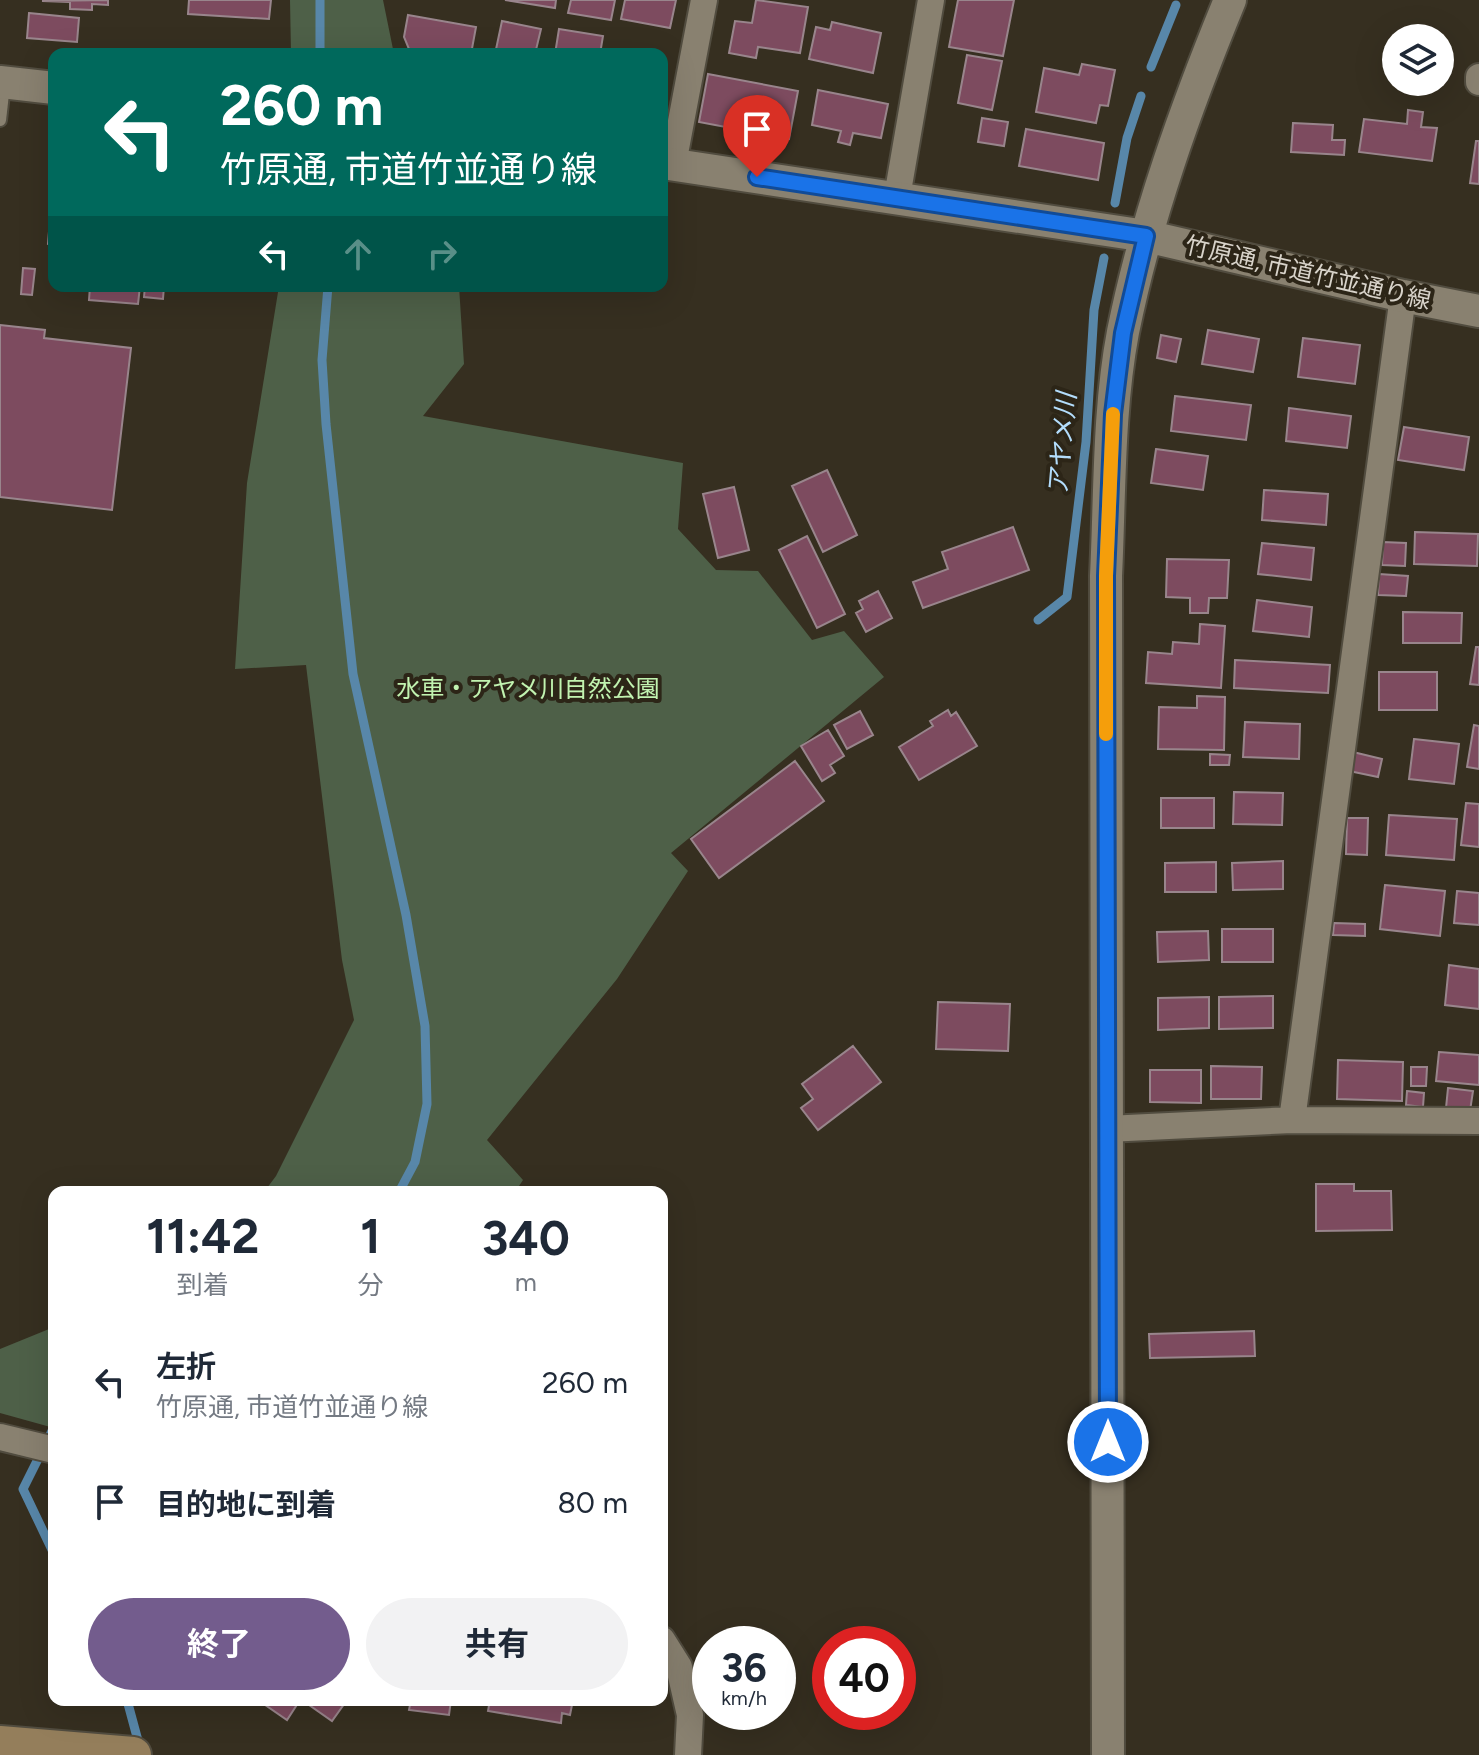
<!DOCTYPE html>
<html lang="ja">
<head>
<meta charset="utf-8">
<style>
	:root { --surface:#fff; --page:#f2f2f3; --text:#1f2937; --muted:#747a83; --accent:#735c8d }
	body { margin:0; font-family:Figtree,"Noto Sans JP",sans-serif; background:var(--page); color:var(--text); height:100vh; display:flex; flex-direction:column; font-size:30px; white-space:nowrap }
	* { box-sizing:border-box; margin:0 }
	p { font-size:26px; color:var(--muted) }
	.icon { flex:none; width:44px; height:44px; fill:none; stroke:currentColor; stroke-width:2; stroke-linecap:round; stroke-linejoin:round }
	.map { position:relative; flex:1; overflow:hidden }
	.sheet { position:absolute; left:48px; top:1186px; width:620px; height:520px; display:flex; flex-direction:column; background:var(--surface); border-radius:16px; box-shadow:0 8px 32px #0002 }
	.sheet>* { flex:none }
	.top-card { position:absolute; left:48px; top:48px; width:620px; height:244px; border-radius:16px; box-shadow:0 8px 32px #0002; background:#00695c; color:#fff; overflow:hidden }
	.fabs { position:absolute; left:1382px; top:24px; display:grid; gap:16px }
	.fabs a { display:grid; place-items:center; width:72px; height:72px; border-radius:50%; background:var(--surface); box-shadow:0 8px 32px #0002; font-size:40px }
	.speed { position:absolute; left:692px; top:1626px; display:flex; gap:16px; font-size:40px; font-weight:700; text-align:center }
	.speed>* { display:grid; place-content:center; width:104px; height:104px; border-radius:50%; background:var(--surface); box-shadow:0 8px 32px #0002; line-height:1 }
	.speed small { font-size:20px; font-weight:400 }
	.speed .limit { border:12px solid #d22; background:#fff; color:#111 }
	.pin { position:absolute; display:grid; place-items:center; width:68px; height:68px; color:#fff; margin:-82px -34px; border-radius:50% 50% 50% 0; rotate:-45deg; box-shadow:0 0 8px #0007 }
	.pin .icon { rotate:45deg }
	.me { position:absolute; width:88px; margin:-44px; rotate:0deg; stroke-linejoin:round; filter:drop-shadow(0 0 6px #0008) }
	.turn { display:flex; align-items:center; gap:28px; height:168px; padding:0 40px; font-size:36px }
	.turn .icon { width:104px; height:104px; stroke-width:2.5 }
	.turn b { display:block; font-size:56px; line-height:68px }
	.lanes { display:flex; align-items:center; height:76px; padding:0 40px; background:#0003; justify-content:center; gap:40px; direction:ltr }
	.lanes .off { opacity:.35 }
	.eta { display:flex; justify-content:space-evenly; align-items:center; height:136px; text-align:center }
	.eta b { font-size:48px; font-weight:700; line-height:56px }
	.cta { display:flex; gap:16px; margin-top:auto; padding:16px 40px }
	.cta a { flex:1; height:92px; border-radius:48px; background:var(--accent); color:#fff; font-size:32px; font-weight:700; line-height:92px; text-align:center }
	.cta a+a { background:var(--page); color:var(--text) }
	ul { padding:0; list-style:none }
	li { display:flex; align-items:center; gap:24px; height:120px; padding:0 40px }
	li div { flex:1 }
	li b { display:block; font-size:30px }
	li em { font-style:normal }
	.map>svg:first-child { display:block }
	.green { fill:#4e6048 }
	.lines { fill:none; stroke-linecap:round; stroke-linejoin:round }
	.stream { stroke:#5887a9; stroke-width:9 }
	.building { fill:#7d4b5f; stroke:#99858c; stroke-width:2 }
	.service-casing { stroke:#514c3f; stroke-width:16 }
	.minor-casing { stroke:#514c3f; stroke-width:30 }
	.tertiary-casing { stroke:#514c3f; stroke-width:36 }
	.secondary-casing { stroke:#514c3f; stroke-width:40 }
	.service { stroke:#898170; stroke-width:12 }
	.minor { stroke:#898170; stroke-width:26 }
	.tertiary { stroke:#898170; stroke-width:32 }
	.secondary { stroke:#947e5b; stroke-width:36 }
	.route-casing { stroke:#114b97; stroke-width:20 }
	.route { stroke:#1a73e8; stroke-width:14 }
	.slow { stroke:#f59e0b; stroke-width:14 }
	.labels { text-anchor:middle; stroke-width:8; stroke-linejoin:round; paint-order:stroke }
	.street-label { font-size:24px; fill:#d8d3ca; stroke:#2c2517 }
	.park-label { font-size:24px; fill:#c1f3b0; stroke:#2c2517 }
	.water-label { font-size:26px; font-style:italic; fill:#b3ddfc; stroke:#2c2517 }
</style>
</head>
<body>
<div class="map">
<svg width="1479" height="1755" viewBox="0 0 1479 1755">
	<rect width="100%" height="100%" fill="#362f20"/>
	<path class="green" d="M290 0H383L394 54H291Z
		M279 286H459L464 364 423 416 683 463 678 529 716 570 758 571 812 640 844 631 884 677 671 853 688 871 617 979 487 1140 523 1180 515 1192H264L276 1176 354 1020 342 960 306 665 235 669 247 483Z
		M54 1327V1428L0 1413V1349Z"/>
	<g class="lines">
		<path class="stream" d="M320 54V0
			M1151 67 1176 5
			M1115 203 1127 138 1141 96
			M328 286 322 360 326 424 353 674 406 915 425 1026 427 1104 415 1162 399 1192
			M1038 620 1067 597 1086 442 1094 310 1104 258
			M54 1427 23 1489 54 1554
			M127 1700 140 1748"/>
	</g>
	<path class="building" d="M108 0V5L92 4V10L70 9V2L42 1Z
		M189 0H271L269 19 188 14Z
		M505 0H556L555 8Z
		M571 0H615L611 20 568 13Z
		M625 0H676L670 28 621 19Z
		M756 0 808 7 800 53 758 47 756 58 729 53 735 21 752 23Z
		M958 0H1014L1003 56 949 47Z
		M29 13 79 18 77 42 27 38Z
		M408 15 476 27 471 54H411L404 37Z
		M502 21 541 29 535 54H495Z
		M832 22 881 33 873 73 809 59 816 27 830 30Z
		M559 29 603 36 600 54H555Z
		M967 55 1002 61 992 110 958 103Z
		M1082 64 1115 70 1108 106 1100 105 1096 123 1036 112 1044 68 1079 75Z
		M708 74 798 91 789 139 699 122Z
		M818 90 888 104 881 138 853 133 850 145 838 142 841 131 812 125Z
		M1408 110 1423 112 1421 127 1437 128 1432 161 1359 152 1364 119 1407 124Z
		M982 118 1008 122 1004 146 978 142Z
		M1293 123 1333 125 1332 140H1345L1344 155 1291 152Z
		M1026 129 1104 143 1098 180 1019 166Z
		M1476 141H1479V184L1470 183Z
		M51 207H54V245L48 244Z
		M23 268 35 269 32 295 21 294Z
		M90 286H140L138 304 89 300Z
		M145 286H164L163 299 144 297Z
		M0 325 45 330 44 338 131 348 112 510 0 497Z
		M1208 330 1259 339 1253 372 1202 364Z
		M1161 335 1181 339 1176 362 1157 358Z
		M1303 338 1360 345 1355 384 1298 377Z
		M1175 396 1251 405 1246 440 1171 431Z
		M1289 408 1351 416 1347 448 1286 441Z
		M1404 427 1469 437 1464 470 1398 460Z
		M1156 449 1208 456 1203 490 1151 483Z
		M827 470 857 535 823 552 792 486Z
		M734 487 749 550 718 558 703 494Z
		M1264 490 1328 494 1326 525 1262 520Z
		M1013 527 1029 570 923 608 913 582 948 569 942 552Z
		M1415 532 1478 534 1477 566 1414 564Z
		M807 536 845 614 817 628 779 550Z
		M1383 542 1406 543 1405 566 1382 565Z
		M1262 543 1314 548 1311 580 1258 574Z
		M1167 559 1229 560 1227 598H1209L1208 613H1190V598L1166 597Z
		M1379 574 1408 576 1406 596 1378 595Z
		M878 591 892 618 866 632 856 613 863 609 859 601Z
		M1257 600 1312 607 1309 637 1253 631Z
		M1403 612 1462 613 1461 643H1403Z
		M1200 624 1225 626 1221 688 1146 683 1148 652 1172 654 1173 642 1199 644Z
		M1476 647H1479V685L1470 684Z
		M1235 660 1330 665 1328 693 1234 688Z
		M1379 672H1437V710H1379Z
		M1197 696 1225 697 1224 750 1158 749 1159 707 1197 708Z
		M948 710 951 716 956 712 977 746 919 780 899 747 933 726 930 721Z
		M860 711 873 735 847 749 834 725Z
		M1245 722 1300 724 1299 759 1243 757Z
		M1474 725 1479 726V769L1467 767Z
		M828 730 844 756 830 765 835 773 822 781 801 746Z
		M1414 739 1459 744 1454 784 1409 779Z
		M1353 752 1382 759 1378 777 1349 771Z
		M1210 754 1230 755 1229 765H1210Z
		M795 761 824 801 719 878 691 839Z
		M1234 792 1283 793 1282 825 1233 824Z
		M1161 798H1214V828H1161Z
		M1466 803 1479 804V847L1461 845Z
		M1389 815 1457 819 1454 860 1386 855Z
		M1347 818H1368L1367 855 1346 854Z
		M1283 861V889L1233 890 1232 863Z
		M1216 862V892H1165V863Z
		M1385 885 1445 891 1440 936 1380 929Z
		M1457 891 1479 893V925L1454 923Z
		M1334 923 1365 924V936L1333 935Z
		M1222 929H1273V962H1222Z
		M1208 931 1209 960 1158 962 1157 932Z
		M1449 965 1479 969V1009L1445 1005Z
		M1273 996V1028L1219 1029V997Z
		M1209 997V1028L1158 1030V998Z
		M938 1002 1010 1004 1008 1051 936 1049Z
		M853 1046 881 1082 818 1130 801 1108 813 1099 802 1084Z
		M1439 1052 1479 1055V1085L1436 1081Z
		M1338 1060 1403 1062 1402 1101 1337 1099Z
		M1211 1066 1262 1067 1261 1099H1211Z
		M1411 1067H1427L1426 1086H1411Z
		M1150 1070H1201V1103L1150 1102Z
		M1448 1088 1473 1091 1470 1111 1446 1108Z
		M1407 1091 1424 1093 1423 1107 1406 1105Z
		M1316 1184H1354V1191H1391L1392 1230 1316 1231Z
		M1254 1331 1255 1356 1150 1358 1149 1334Z
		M258 1700H300L287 1720Z
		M302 1700H347L332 1721Z
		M411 1700H451L449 1715 409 1710Z
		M490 1700H573L570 1715 562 1713 561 1723 488 1711Z"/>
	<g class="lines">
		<defs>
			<path id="service" d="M0 120 4 85"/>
			<path id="minor" d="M1479 77V82
				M673 164 704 0
				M897 197 931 0
				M1292 1120 1403 296
				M1107 1129 1292 1120 1479 1121
				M0 1437 54 1450
				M662 1640 679 1667 690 1715 688 1755"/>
			<path id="tertiary" d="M0 82 54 88
				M662 163 1146 236 1403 296 1479 311
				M1108 1755 1106 576C1110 495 1108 411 1123 332 1146 218 1186 107 1230 0"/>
			<path id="secondary" d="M0 1744 133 1755"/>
		</defs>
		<use href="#service" class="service-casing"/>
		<use href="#minor" class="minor-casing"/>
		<use href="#tertiary" class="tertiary-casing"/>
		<use href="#secondary" class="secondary-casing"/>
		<use href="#service" class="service"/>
		<use href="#minor" class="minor"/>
		<use href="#tertiary" class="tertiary"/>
		<use href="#secondary" class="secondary"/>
	</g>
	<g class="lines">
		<defs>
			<path id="route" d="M757 177 1146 236 1123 333 1113 414 1106 576 1108 1442"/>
		</defs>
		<use href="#route" class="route-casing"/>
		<use href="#route" class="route"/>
		<path class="slow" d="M1106 734V576L1113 414"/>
	</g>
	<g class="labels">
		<g class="street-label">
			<text transform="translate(1308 273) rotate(13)" y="8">竹原通, 市道竹並通り線</text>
		</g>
		<g class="park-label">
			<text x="528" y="697">水車・アヤメ川自然公園</text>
		</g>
		<g class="water-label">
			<text transform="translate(1062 444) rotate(-85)" y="9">アヤメ川</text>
		</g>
	</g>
</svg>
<div class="fabs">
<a><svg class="icon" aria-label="layers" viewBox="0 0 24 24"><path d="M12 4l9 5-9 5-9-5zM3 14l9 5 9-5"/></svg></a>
</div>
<div class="speed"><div>36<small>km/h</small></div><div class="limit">40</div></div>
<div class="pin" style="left:757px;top:177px;background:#d93025"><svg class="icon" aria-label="arrive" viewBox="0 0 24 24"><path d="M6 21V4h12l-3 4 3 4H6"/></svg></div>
<svg class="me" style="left:1108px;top:1442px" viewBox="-20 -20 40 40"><circle r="17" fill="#1a73e8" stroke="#fff" stroke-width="3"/><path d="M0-11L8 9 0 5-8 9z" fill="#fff"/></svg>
<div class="top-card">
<div class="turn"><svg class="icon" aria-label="left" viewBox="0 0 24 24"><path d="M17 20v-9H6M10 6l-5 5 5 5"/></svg><div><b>260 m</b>竹原通, 市道竹並通り線</div></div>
<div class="lanes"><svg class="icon" aria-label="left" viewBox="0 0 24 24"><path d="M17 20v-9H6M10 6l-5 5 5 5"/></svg><svg class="icon off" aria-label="ahead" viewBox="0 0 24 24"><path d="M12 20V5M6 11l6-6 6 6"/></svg><svg class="icon off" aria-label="right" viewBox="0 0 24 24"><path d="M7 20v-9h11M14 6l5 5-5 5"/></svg></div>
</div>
<section class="sheet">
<div class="eta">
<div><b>11:42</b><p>到着</p></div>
<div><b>1</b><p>分</p></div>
<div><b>340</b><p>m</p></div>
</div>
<ul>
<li><svg class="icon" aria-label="left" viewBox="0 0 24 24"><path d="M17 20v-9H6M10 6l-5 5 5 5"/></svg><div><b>左折</b><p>竹原通, 市道竹並通り線</p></div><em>260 m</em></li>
<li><svg class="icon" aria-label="arrive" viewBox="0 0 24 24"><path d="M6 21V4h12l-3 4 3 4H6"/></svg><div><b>目的地に到着</b></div><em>80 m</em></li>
</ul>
<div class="cta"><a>終了</a><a>共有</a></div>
</section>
</div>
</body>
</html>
